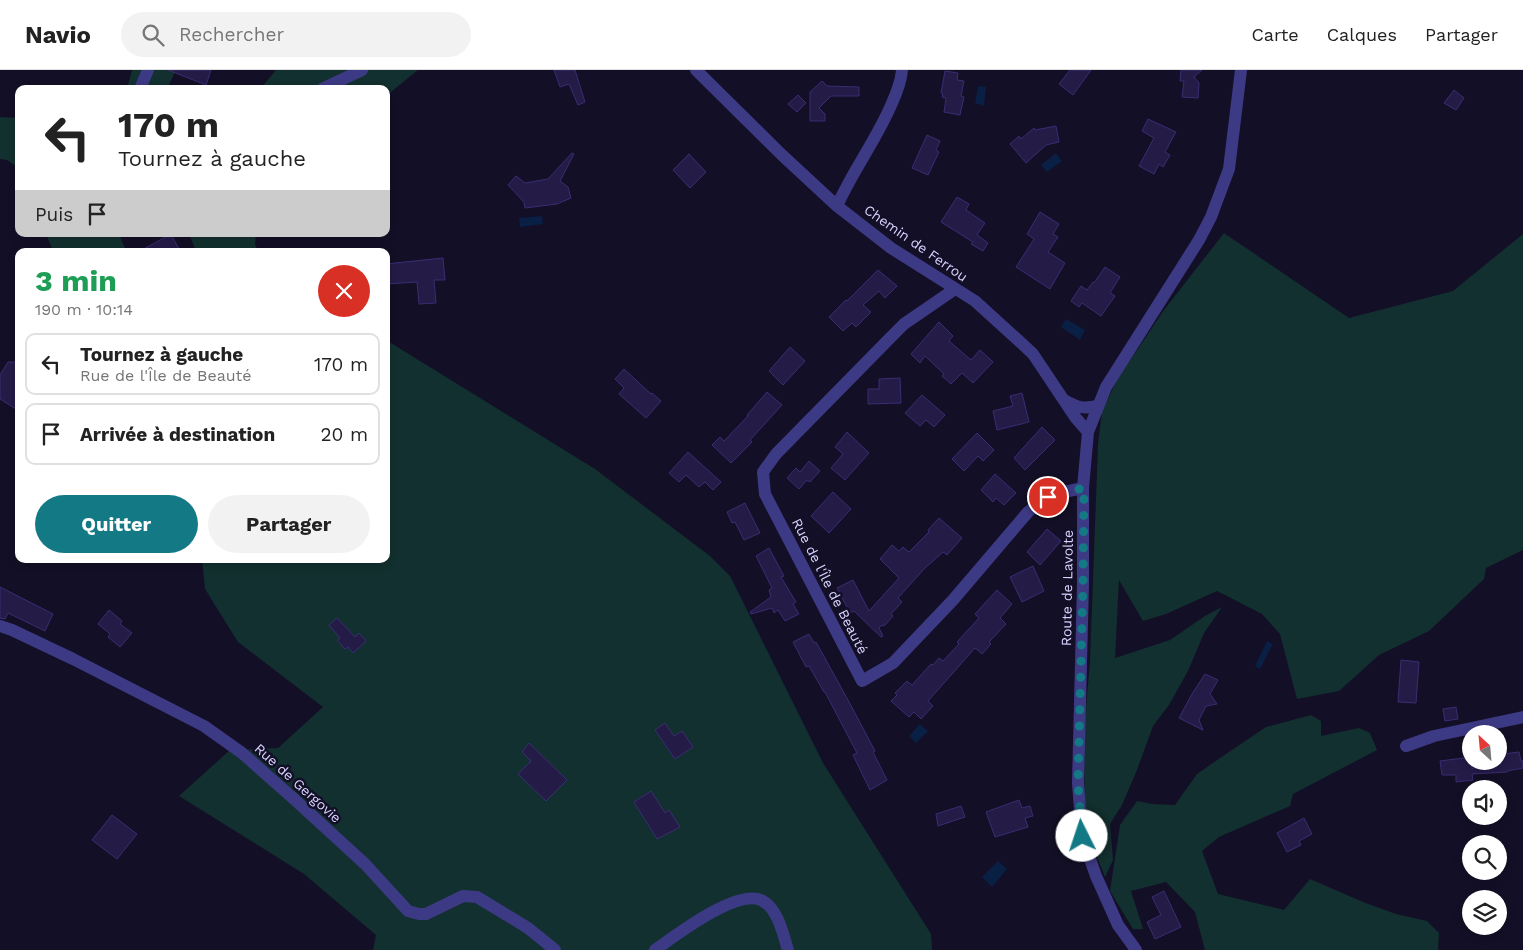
<!DOCTYPE html>
<html lang="fr">
<head>
<meta charset="utf-8">
<style>
	:root { --surface:#fff; --page:#f2f2f2; --text:#222; --muted:#767676; --line:#e0e0e0; --accent:#137a85 }
	body { margin:0; font-family:"Work Sans",sans-serif; background:var(--page); color:var(--text); height:100vh; display:flex; flex-direction:column; font-size:19px; white-space:nowrap }
	* { box-sizing:border-box; margin:0 }
	p { font-size:16px; color:var(--muted) }
	.icon { flex:none; width:28px; height:28px; fill:none; stroke:currentColor; stroke-width:2; stroke-linecap:round; stroke-linejoin:round }
	.map { position:relative; flex:1; overflow:hidden }
	.details { position:absolute; left:15px; top:178px; width:375px; height:315px; display:flex; flex-direction:column; background:var(--surface); border-radius:10px; box-shadow:0 2px 8px #0003 }
	.details>* { flex:none }
	.banner { position:absolute; left:15px; top:15px; width:375px; height:152px; border-radius:10px; box-shadow:0 2px 8px #0003; background:#fff; color:var(--text); overflow:hidden }
	.needle { width:32px; rotate:334deg }
	.fabs { position:absolute; left:1462px; top:655px; display:grid; gap:10px }
	.fabs a { display:grid; place-items:center; width:45px; height:45px; border-radius:50%; background:var(--surface); box-shadow:0 2px 8px #0003; font-size:25px }
	.pin { position:absolute; display:grid; place-items:center; width:42px; height:42px; color:#fff; margin:-21px; border:2px solid #fff; border-radius:50%; box-shadow:0 1px 5px #0007 }
	.me { position:absolute; width:55px; margin:-28px; rotate:356deg; stroke-linejoin:round; filter:drop-shadow(0 0 4px #0008) }
	.turn { display:flex; align-items:center; gap:18px; height:105px; padding:0 20px; font-size:22px }
	.turn .icon { width:65px; height:65px; stroke-width:2.5 }
	.turn b { display:block; font-size:35px; line-height:42px }
	.then { display:flex; align-items:center; height:48px; padding:0 20px; background:#0003; gap:10px; font-size:19px }
	.round { display:grid; place-items:center; flex:none; width:52px; height:52px; border-radius:26px; background:var(--page) }
	.summary { display:flex; align-items:center; justify-content:space-between; height:85px; padding:0 20px }
	h1 { font-size:30px; font-weight:700; line-height:38px; color:#1e9e55 }
	.cta { display:flex; gap:10px; margin-top:auto; padding:10px 20px }
	.cta a { flex:1; height:58px; border-radius:30px; background:var(--accent); color:#fff; font-size:20px; font-weight:700; line-height:58px; text-align:center }
	.cta a+a { background:var(--page); color:var(--text) }
	ul { padding:0; list-style:none }
	li { display:flex; align-items:center; gap:15px; height:62px; margin:0 10px 8px; padding:0 10px; border:2px solid var(--line); border-radius:10px }
	li div { flex:1 }
	li b { display:block; font-size:19px }
	li em { font-style:normal }
	header { display:flex; align-items:center; gap:30px; box-sizing:border-box; height:70px; padding:0 25px; background:var(--surface); border-bottom:1px solid var(--line) }
	header strong { font-size:24px }
	nav { display:flex; gap:28px; margin-inline-start:auto; font-size:18px }
	.search { width:350px; height:45px; background:var(--page); display:flex; align-items:center; gap:12px; box-sizing:border-box; padding:0 18px; border-radius:28px; color:var(--muted); font-size:19px }
	.map>svg:first-child { display:block }
	.green { fill:#12302f }
	.water { fill:#0a1f44 }
	.building { fill:#241b47; stroke:#3b2d73 }
	.lines { fill:none; stroke-linecap:round; stroke-linejoin:round }
	.minor { stroke:#3d3a85; stroke-width:12 }
	.route { stroke:#137a85; stroke-width:9; stroke-dasharray:0 16.2 }
	.labels { text-anchor:middle; stroke-width:5; stroke-linejoin:round; paint-order:stroke }
	.street-label { font-size:14px; fill:#d9d4ff; stroke:#130f26 }
</style>
</head>
<body>
<header>
<strong>Navio</strong>
<div class="search"><svg class="icon" aria-label="search" viewBox="0 0 24 24"><circle cx="10" cy="10" r="6"/><path d="M15 15l6 6"/></svg>Rechercher</div>
<nav><a>Carte</a><a>Calques</a><a>Partager</a></nav>
</header>
<div class="map">
<svg width="1523" height="880" viewBox="0 0 1523 880">
	<rect width="100%" height="100%" fill="#130f26"/>
	<path class="green" d="M132 0H176L167 19H127Z
		M276 0H418L386 26V19H260Z
		M0 47 19 48V98L7 90 0 89Z
		M1224 163 1349 248 1453 221 1523 164V480L1486 498 1484 509 1429 561 1379 585 1339 621 1297 629 1280 564 1262 544 1217 521 1166 544 1143 551 1119 510 1115 588 1170 570 1205 546 1222 537 1204 563 1188 601 1169 635 1153 656 1137 700 1122 735 1110 754 1113 790 1105 807 1085 758 1084 661 1090 591 1098 374 1102 341 1117 310 1164 240Z
		M46 164H119L126 181H53Z
		M189 164H256L255 174 258 181H196Z
		M386 270 595 399 710 486 730 506 823 693 931 864 932 880H373L376 865 304 804 179 726 230 680 278 678 323 637 238 572 205 519 202 489H386Z
		M1311 645 1321 651V666L1359 658 1370 663 1377 680 1293 724 1290 736 1219 767 1202 781 1218 824 1284 840 1310 809 1363 832 1396 844 1427 851 1439 863 1438 880H1205L1195 842 1166 812 1131 821 1143 859H1133L1110 821 1120 755 1137 731 1152 734 1175 735 1197 704 1223 686 1266 657Z"/>
	<path class="water" d="M978 16 986 17 984 36 975 33Z
		M1056 83 1062 91 1047 102 1041 95Z
		M542 146 543 154 520 157 519 148Z
		M1066 249 1085 260 1080 270 1061 257Z
		M1267 571 1273 574 1260 599 1255 596Z
		M920 654 928 661 916 673 909 666Z
		M998 791 1007 799 992 817 982 807Z"/>
	<path class="building" d="M168 0H211L206 15Z
		M554 0H575L585 32 578 35 569 14 560 17Z
		M1070 0H1091L1073 25 1059 14Z
		M1181 0H1202L1194 7 1199 13 1198 28 1182 27 1184 11H1180Z
		M945 1 958 3 957 10 964 11 961 26 964 27 960 45 944 42 946 28 942 27 943 24 941 23Z
		M822 11 827 16 859 17V26H831L819 38 825 44V51H810V22Z
		M1454 20 1464 28 1456 40 1444 33Z
		M798 25 806 33 797 42 788 34Z
		M1148 49 1176 62 1165 82 1170 85 1163 97 1159 94 1154 104 1139 96 1154 68 1142 61Z
		M1056 56 1059 72 1046 75 1026 93 1010 74 1019 66 1021 69 1034 58 1035 60Z
		M927 65 940 71 936 80 939 82 928 105 912 98Z
		M572 83 574 84 560 111 568 117 571 128 557 134 525 138 524 132 508 115 516 106 525 113 548 109Z
		M689 84 706 102 690 118 673 100Z
		M957 127 969 134 966 140 985 153 977 165 988 173 983 181 971 174 973 172 941 152Z
		M1040 142 1059 154 1053 164 1058 167 1048 182 1065 193 1050 219 1016 197 1034 169 1027 164Z
		M171 164 180 181H140Z
		M443 188 445 210H434L436 233 419 234 417 212 386 214V194Z
		M1105 197 1120 207 1110 223 1115 226 1101 246 1082 233 1079 237 1071 231 1081 216 1087 220 1093 212 1094 213Z
		M878 200 897 216 885 228 879 221 863 235 871 242 856 257 852 253 843 261 829 247 846 230 847 231Z
		M939 252 953 266 949 271 971 290 980 280 993 292 973 313 962 303 951 314 942 306 944 304 925 286 920 293 911 284Z
		M790 277 805 291 783 315 769 301Z
		M8 292H19V341L0 329V305Z
		M624 299 651 324 652 323 661 331 646 348 619 324 624 318 615 309Z
		M900 308 901 333 868 334V319H879V309Z
		M767 322 782 335 750 370 752 372 731 393 712 375 720 367 724 371 748 346 747 345Z
		M1022 323 1029 352 997 360 993 341 1013 336 1010 326Z
		M922 325 945 345 934 357 926 350 920 356 905 343Z
		M1042 357 1055 370 1025 400 1014 388Z
		M847 362 869 383 845 410 831 398 843 384 835 377Z
		M977 363 994 380 983 391 978 386 964 401 952 389Z
		M688 382 721 412 713 420 705 412 699 417 686 405 679 412 669 403Z
		M809 391 820 401 810 412 807 410 799 419 787 408 796 398 800 402Z
		M995 404 1016 423 1004 435 996 428 993 432 981 420Z
		M833 422 851 439 829 463 811 446Z
		M745 433 760 463 744 470 735 452 732 453 727 442Z
		M939 448 962 468 947 485 943 482 924 499 898 528 902 532 891 544 893 546 884 556 882 555 879 558 883 566 881 567 854 541 850 543 837 518 853 510 869 541 899 508 880 489 892 475 899 481 903 477 909 482 929 462 928 460Z
		M1047 459 1061 471 1040 495 1027 482Z
		M769 478 784 506 781 507 796 532 793 534 799 544 785 551 778 540 774 543 772 538 751 544 750 542 771 527 769 520 772 518 756 486Z
		M1033 496 1044 521 1022 532 1010 507Z
		M0 517 53 544 45 561 8 543 5 549 0 548Z
		M997 520 1012 534 1000 548 1006 554 989 572 991 574 982 584 975 578 928 631 933 636 921 649 914 642 909 647 891 631 897 625 895 623 907 611 912 615 931 594 933 595 939 588 943 591 959 574 957 572 979 548 975 544Z
		M109 540 122 551 120 554 132 563 120 577 108 567 110 564 98 554Z
		M337 548 355 567 359 563 366 571 353 583 348 577 345 579 337 570 340 568 329 555Z
		M809 564 814 573 816 572 848 630 875 681 873 682 887 710 870 720 853 685 857 683 825 622H824L809 596 806 597 793 572Z
		M1401 590 1419 592 1416 633 1398 632Z
		M1205 604 1218 610 1210 624 1217 634 1206 636 1199 650 1203 660 1179 648 1192 624Z
		M1456 637 1458 649 1445 651 1443 639Z
		M665 653 674 666 682 661 693 677 675 689 655 660Z
		M529 673 567 710 546 731 518 704 531 691 522 682Z
		M1519 682 1521 691H1523V698L1507 701V702L1472 704 1473 710 1456 712V705H1442L1440 691 1471 687 1472 699 1486 691H1499V688H1503V684Z
		M651 721 665 743 669 740 680 757 657 769 634 732Z
		M1019 730 1022 738 1030 736 1033 746 1025 748 1028 757 995 767 986 742Z
		M961 736 965 747 938 756 936 744Z
		M112 745 137 764 117 789 92 770Z
		M1304 748 1312 764 1299 771 1301 775 1287 782 1277 763Z
		M1164 821 1181 857 1155 869 1147 852 1161 845 1152 827Z"/>
	<g class="lines">
		<path class="minor" d="M696 0 782 85 837 136 891 178 975 231 1018 270 1033 284 1075 347 1088 362
			M140 19 148 0
			M322 19 362 0
			M837 136C853 100 877 69 892 33 897 22 901 12 902 0
			M955 219 904 254 893 265 776 384 763 402 765 424 862 611 893 593 953 530 1028 442C1048 425 1058 423 1083 418
			M1064 330C1078 338 1083 339 1098 336
			M0 556 12 560 73 589 204 656 242 683 294 729 365 794 408 841 419 844H426L463 826 477 827 528 858 555 880
			M1406 676 1434 666 1523 647
			M655 880C675 866 736 819 761 830 778 838 783 864 788 880
			M1136 880 1118 855 1096 806 1082 766 1078 713 1083 514V418L1088 362 1106 317 1199 170 1211 147 1229 99 1241 0"/>
	</g>
	<g class="lines">
		<path class="route" d="M1048 427 1053 424 1084 418 1083 514 1078 713 1082 766"/>
	</g>
	<g class="labels">
		<g class="street-label">
			<text transform="translate(916 173) rotate(35)" y="5">Chemin de Ferrou</text>
			<text transform="translate(830 516) rotate(63)" y="5">Rue de l'Île de Beauté</text>
			<text transform="translate(1067 518) rotate(-89)" y="5">Route de Lavolte</text>
			<text transform="translate(298 713) rotate(42)" y="5">Rue de Gergovie</text>
		</g>
	</g>
</svg>
<div class="fabs">
<a><svg class="needle" viewBox="-14 -14 28 28"><path d="M0-13l5 13h-10z" fill="#e53935"/><path d="M0 13l5-13h-10z" fill="#767676"/></svg></a>
<a><svg class="icon" aria-label="sound" viewBox="0 0 24 24"><path d="M4 9h4l5-4v14l-5-4H4zM17 9q2 3 0 6"/></svg></a>
<a><svg class="icon" aria-label="search" viewBox="0 0 24 24"><circle cx="10" cy="10" r="6"/><path d="M15 15l6 6"/></svg></a>
<a><svg class="icon" aria-label="layers" viewBox="0 0 24 24"><path d="M12 4l9 5-9 5-9-5zM3 14l9 5 9-5"/></svg></a>
</div>
<div class="pin" style="left:1048px;top:427px;background:#d93025"><svg class="icon" aria-label="arrive" viewBox="0 0 24 24"><path d="M6 21V4h12l-3 4 3 4H6"/></svg></div>
<svg class="me" style="left:1082px;top:766px" viewBox="-20 -20 40 40"><circle r="19" fill="#fff"/><path d="M0-13L10 11 0 6-10 11z" fill="#137a85"/></svg>
<div class="banner">
<div class="turn"><svg class="icon" aria-label="left" viewBox="0 0 24 24"><path d="M17 20v-9H6M10 6l-5 5 5 5"/></svg><div><b>170 m</b>Tournez à gauche</div></div>
<div class="then">Puis<svg class="icon" aria-label="arrive" viewBox="0 0 24 24"><path d="M6 21V4h12l-3 4 3 4H6"/></svg></div>
</div>
<section class="details">
<div class="summary"><div><h1>3 min</h1><p>190 m · 10:14</p></div><a class="round" style="background:#d93025;color:#fff"><svg class="icon" aria-label="close" viewBox="0 0 24 24"><path d="M6 6l12 12M18 6L6 18"/></svg></a></div>
<ul>
<li><svg class="icon" aria-label="left" viewBox="0 0 24 24"><path d="M17 20v-9H6M10 6l-5 5 5 5"/></svg><div><b>Tournez à gauche</b><p>Rue de l'Île de Beauté</p></div><em>170 m</em></li>
<li><svg class="icon" aria-label="arrive" viewBox="0 0 24 24"><path d="M6 21V4h12l-3 4 3 4H6"/></svg><div><b>Arrivée à destination</b></div><em>20 m</em></li>
</ul>
<div class="cta"><a>Quitter</a><a>Partager</a></div>
</section>
</div>
</body>
</html>
